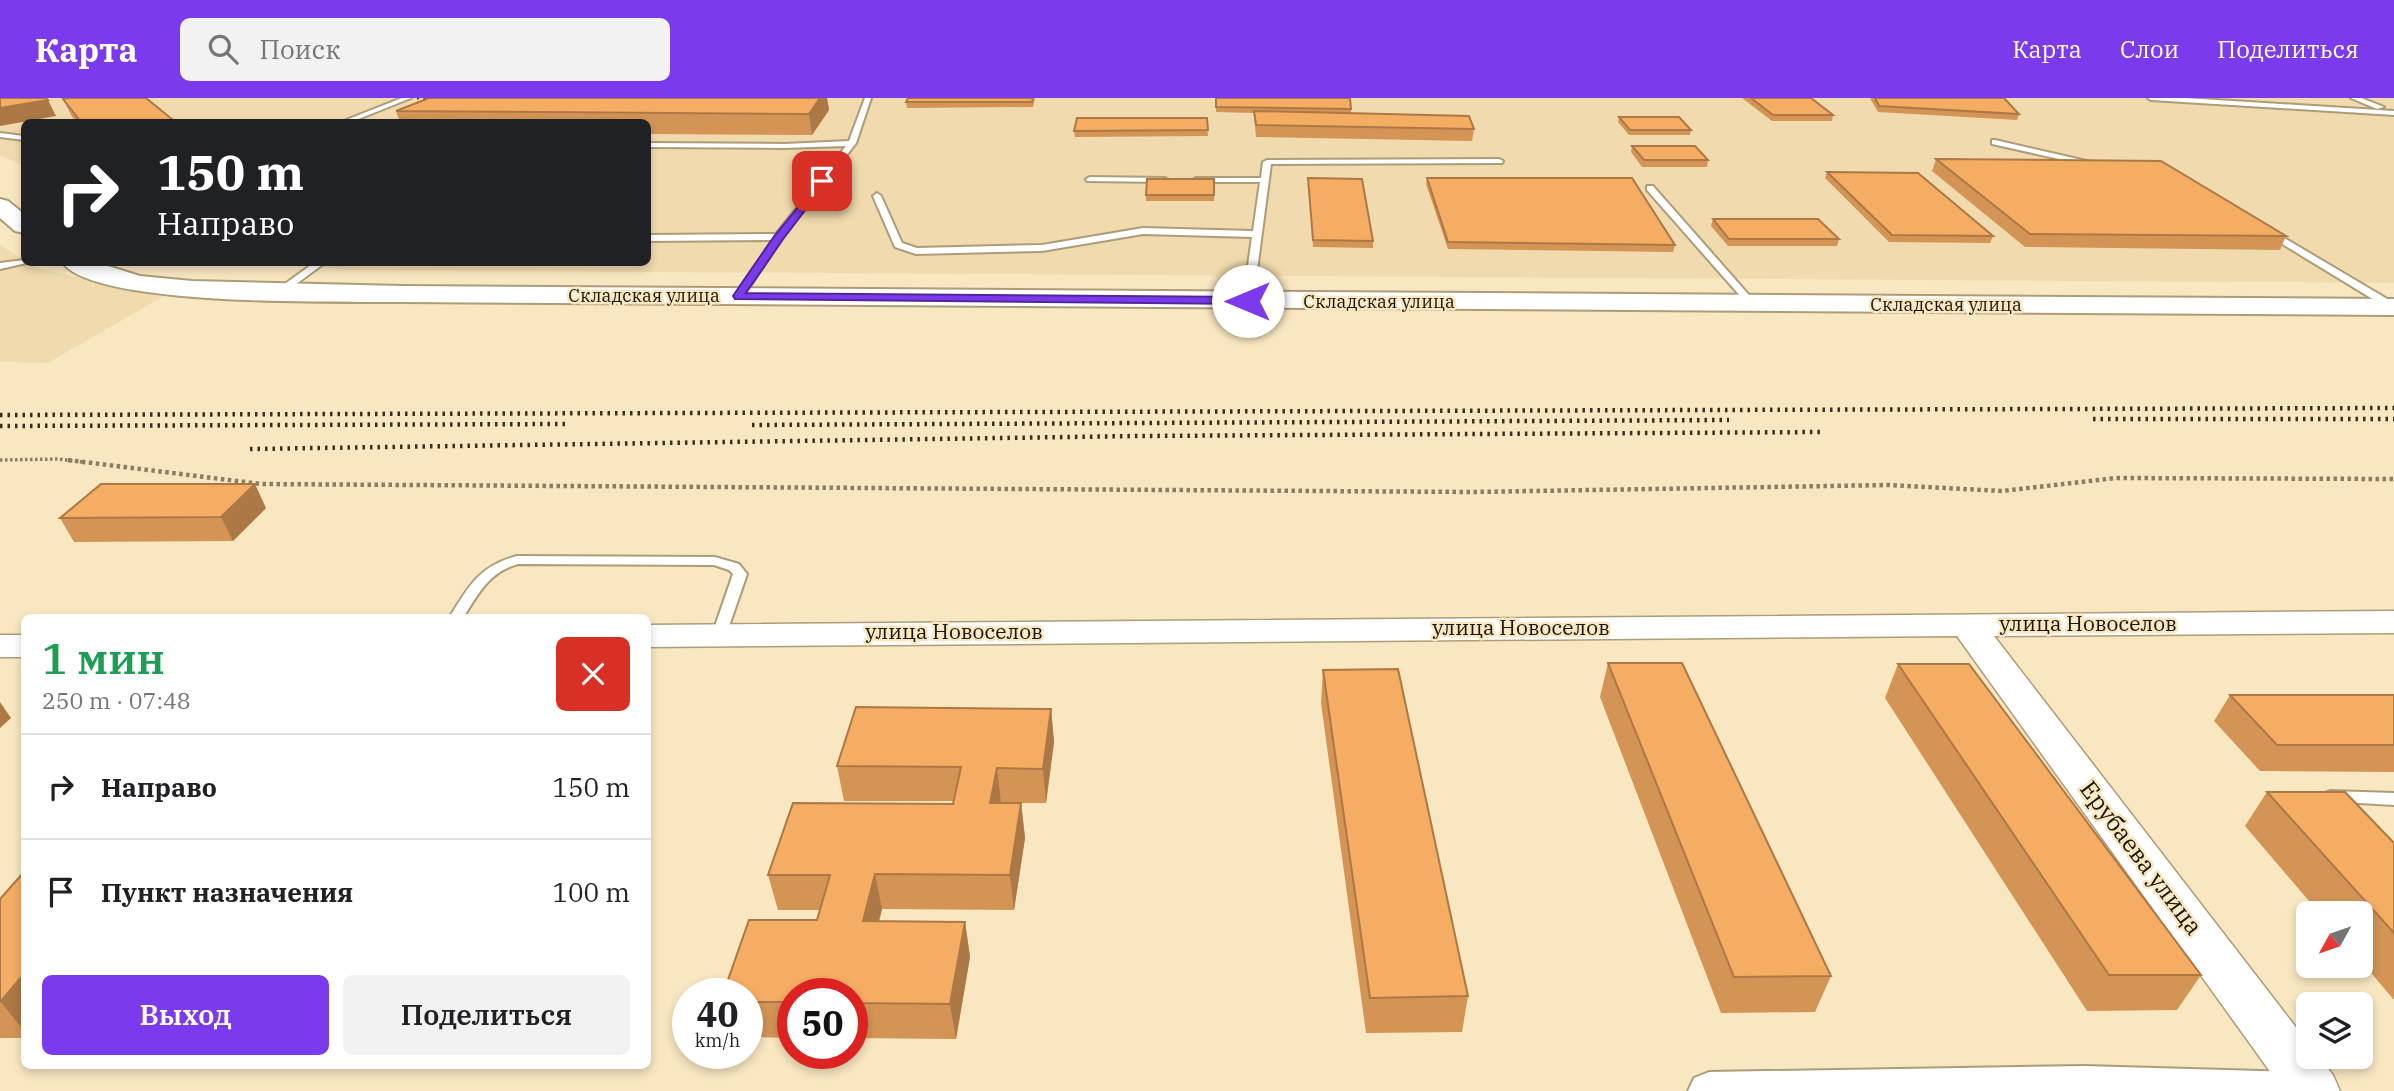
<!DOCTYPE html>
<html lang="ru">
<head>
<meta charset="utf-8">
<style>
	:root { --surface:#fff; --page:#f2f2f2; --text:#202124; --muted:#757577; --line:#e0e0e0; --accent:#7c3aed }
	body { margin:0; font-family:"IBM Plex Serif",serif; background:var(--page); color:var(--text); height:100vh; display:flex; flex-direction:column; font-size:26px; white-space:nowrap }
	* { box-sizing:border-box; margin:0 }
	p { font-size:23px; color:var(--muted) }
	.icon { flex:none; width:38px; height:38px; fill:none; stroke:currentColor; stroke-width:2; stroke-linecap:round; stroke-linejoin:round }
	.map { position:relative; flex:1; overflow:hidden }
	.sheet { position:absolute; left:21px; top:516px; width:630px; height:455px; display:flex; flex-direction:column; background:var(--surface); border-radius:10px; box-shadow:0 4px 10px #0003 }
	.sheet>* { flex:none }
	.top-card { position:absolute; left:21px; top:21px; width:630px; height:147px; border-radius:10px; box-shadow:0 4px 10px #0003; background:#202124; color:#fff; overflow:hidden }
	.needle { width:46px; rotate:230deg }
	.fabs { position:absolute; left:2296px; top:803px; display:grid; gap:14px }
	.fabs a { display:grid; place-items:center; width:77px; height:77px; border-radius:10px; background:var(--surface); box-shadow:0 4px 10px #0003; font-size:35px }
	.speed { position:absolute; left:672px; top:880px; display:flex; gap:14px; font-size:35px; font-weight:700; text-align:center }
	.speed>* { display:grid; place-content:center; width:91px; height:91px; border-radius:50%; background:var(--surface); box-shadow:0 4px 10px #0003; line-height:1 }
	.speed small { font-size:18px; font-weight:400 }
	.speed .limit { border:10px solid #d22; background:#fff; color:#111 }
	.pin { position:absolute; display:grid; place-items:center; width:60px; height:60px; color:#fff; margin:-30px; border-radius:14px; box-shadow:0 4px 10px #0006 }
	.me { position:absolute; width:77px; margin:-38px; rotate:270deg; stroke-linejoin:round; filter:drop-shadow(0 0 5px #0008) }
	.turn { display:flex; align-items:center; gap:24px; height:147px; padding:0 21px; font-size:32px }
	.turn .icon { width:91px; height:91px; stroke-width:2.5 }
	.turn b { display:block; font-size:49px; line-height:60px }
	.round { display:grid; place-items:center; flex:none; width:74px; height:74px; border-radius:10px; background:var(--page) }
	.headline { display:flex; align-items:center; justify-content:space-between; height:119px; padding:0 21px }
	h1 { font-size:42px; font-weight:600; line-height:52px; color:#1e9e55 }
	.primary-button { display:flex; gap:14px; margin-top:auto; padding:14px 21px }
	.primary-button a { flex:1; height:80px; border-radius:10px; background:var(--accent); color:#fff; font-size:28px; font-weight:600; line-height:80px; text-align:center }
	.primary-button a+a { background:var(--page); color:var(--text) }
	ul { padding:0; list-style:none }
	li { display:flex; align-items:center; gap:21px; height:105px; padding:0 21px; border-top:2px solid var(--line) }
	li div { flex:1 }
	li b { display:block; font-size:26px }
	li em { font-style:normal }
	header { display:flex; align-items:center; gap:42px; box-sizing:border-box; height:98px; padding:0 35px; background:var(--accent); color:#fff }
	header strong { font-size:33px }
	nav { display:flex; gap:38px; margin-inline-start:auto; font-size:24px }
	.search { width:490px; height:63px; background:var(--page); display:flex; align-items:center; gap:18px; box-sizing:border-box; padding:0 24px; border-radius:10px; color:var(--muted); font-size:26px }
	.map>svg:first-child { display:block }
	.built { fill:#f1dbae }
	.lines { fill:none; stroke-linecap:round; stroke-linejoin:round }
	.service-casing { stroke:#ad9c78; stroke-width:4 }
	.minor-casing { stroke:#ad9c78; stroke-width:4 }
	.tertiary-casing { stroke:#ad9c78; stroke-width:3 }
	.secondary-casing { stroke:#ad9c78; stroke-width:4 }
	.path-far1 { stroke:#897d63; stroke-width:3.5; stroke-dasharray:2.5 2.5; stroke-linecap:butt }
	.path { stroke:#897d63; stroke-width:4.5; stroke-dasharray:3.5 3.5; stroke-linecap:butt }
	.service { fill:#fff; fill-rule:evenodd }
	.minor { fill:#fff; fill-rule:evenodd }
	.tertiary { fill:#fff; fill-rule:evenodd }
	.secondary { fill:#fff; fill-rule:evenodd }
	.rail-far1 { stroke:#37301f; stroke-width:2.5; stroke-dasharray:2 4.5; stroke-linecap:butt }
	.rail { stroke:#37301f; stroke-width:4.5; stroke-dasharray:2.5 5; stroke-linecap:butt }
	.wall { fill:#d39455 }
	.shaded-wall { fill:#ac7845 }
	.building { fill:#f5ac63; stroke:#ac7845; stroke-width:2 }
	.route { fill:#7c3aed; stroke:#51269a; stroke-width:2 }
	.labels { text-anchor:middle; stroke-width:5; stroke-linejoin:round; paint-order:stroke }
	.far-street-label { font-size:18px; fill:#1c1608; stroke:#f9e7c1 }
	.street-label { font-size:21px; fill:#1c1608; stroke:#f9e7c1 }
	.near-street-label { font-size:24px; fill:#1c1608; stroke:#f9e7c1 }
</style>
</head>
<body>
<header>
<strong>Карта</strong>
<div class="search"><svg class="icon" aria-label="search" viewBox="0 0 24 24"><circle cx="10" cy="10" r="6"/><path d="M15 15l6 6"/></svg>Поиск</div>
<nav><a>Карта</a><a>Слои</a><a>Поделиться</a></nav>
</header>
<div class="map">
<svg width="2394" height="993" viewBox="0 0 2394 993">
	<rect width="100%" height="100%" fill="#f9e7c1"/>
	<path class="built" d="M0 0H2394V185L350 172 278 165 648 164V24H24V68L0 57Z
		M0 147 37 170 162 199 48 265 0 264Z"/>
	<g class="lines">
		<defs>
			<path id="service" d="M402 0H411L356 22 357 24H349L346 22Z
				M865 0H871L856 45 782 141 742 200 734 198 773 142 648 143V137L776 136 846 48 784 50 648 49V45L784 46 849 43Z
				M2148 0H2185L2394 13V17L2151 2Z
				M2351 0H2361L2384 9 2377 11Z
				M0 35 24 38V42L0 39Z
				M1995 42 2091 64 2095 66 2091 68 1992 46V42Z
				M1499 61 1503 63 1502 65 1271 66 1253 203 1248 206 1243 203 1252 139 1143 136 1042 153 916 156 895 149 873 98 877 95 881 98 902 145 917 150 1042 147 1143 130 1253 133 1260 84H1196L1192 82 1196 80H1261L1263 64 1267 62Z
				M1090 79 1165 80 1169 82 1165 84 1087 83 1086 81Z
				M1647 88H1653L1755 204V208H1749L1647 92Z
				M2269 131 2394 205V212L2389 211 2266 136V132Z
				M24 162V164H31L0 171V165Z
				M315 164H326L284 195H278V191Z
				M517 458 715 459 739 466 747 476 726 537 719 541 712 537 733 476 729 472 714 467 518 466C489 474 478 496 463 520H449C469 488 479 468 517 458Z
				M2331 693 2394 695V707L2325 703 2323 699 2325 695Z"/>
			<path id="minor" d="M2084 968 2295 974 2310 980 2316 993H1688L1694 980 1709 974Z"/>
			<path id="tertiary" d="M2394 513V535L1994 538 2308 945V959H2319L2333 977 2340 993H2284L1957 538 648 549V527Z
				M0 537H24V559H0Z"/>
			<path id="secondary" d="M0 101 8 103 24 116V135L15 133 0 120Z
				M62 164H95L140 178 192 183 403 188 2394 201V217L403 204C344 203 93 210 62 164Z"/>
		</defs>
		<use href="#service" class="service-casing"/>
		<use href="#minor" class="minor-casing"/>
		<use href="#tertiary" class="tertiary-casing"/>
		<use href="#secondary" class="secondary-casing"/>
		<path class="path-far1" d="M0 362 58 361 83 364"/>
		<path class="path" d="M68 362 261 386 1473 394 1888 387 2002 393 2116 380 2394 381"/>
		<use href="#service" class="service"/>
		<use href="#minor" class="minor"/>
		<use href="#tertiary" class="tertiary"/>
		<use href="#secondary" class="secondary"/>
		<path class="rail-far1" d="M417 0 445 4"/>
		<path class="rail" d="M0 317 2394 310
			M2093 321H2394
			M752 327 1729 322
			M0 328 567 326
			M250 351 1137 338 1823 334"/>
	</g>
	<path class="wall" d="M820 0H827L829 12 812 37 648 36V24H400L396 13Z
		M1035 0 1033 9 907 10 906 4Z
		M1216 0 1351 11V15L1474 31 1472 43 1256 39 1254 15 1216 14Z
		M1742 0H1811L1833 17 1832 23H1772Z
		M1870 0H2004L2019 16 2017 22 1878 14Z
		M63 1 174 24H76L71 17Z
		M1619 19 1691 32 1690 37H1629L1618 24Z
		M1207 20 1208 38 1075 39 1074 33Z
		M1632 48 1708 62 1707 69H1642L1631 54Z
		M1936 61 2286 138 2280 152 2025 149 1932 73Z
		M1827 74 1993 138 1990 145 1889 144 1825 80Z
		M1308 80 1373 143V150L1313 149Z
		M1427 80 1675 147 1673 154 1448 151 1426 86Z
		M1214 81V103H1146V97Z
		M1713 121 1839 141 1837 148H1728L1711 128Z
		M266 410 233 443 74 444 60 420Z
		M1608 565 1831 878 1815 914 1721 915 1600 599Z
		M1898 566 2201 877 2177 912 2087 913 1885 600Z
		M1323 572 1468 898 1462 934 1366 935 1321 605Z
		M2230 597H2394V674L2260 673 2214 623Z
		M1051 611 1054 644 1046 705H1001H1021L1025 740 1014 812 882 811 879 823 965 824 970 859 956 941 852 940V896H793V940L747 939V896L817 822 820 812H778L768 777 953 706 954 703H844L837 668Z
		M2267 694 2394 745V902L2361 863V816H2320L2245 728Z
		M24 774V940H0V801Z"/>
	<path class="shaded-wall" d="M820 0H827L829 12 812 37 809 16Z
		M48 2 56 18 0 28V10Z
		M255 386 266 410 233 443 221 419Z
		M0 604 11 620 0 630Z
		M1051 611 1054 644 1046 705 1043 671Z
		M997 670 1001 705H990Z
		M1021 705 1025 740 1014 812 1010 777Z
		M875 776 882 811 870 858 863 823Z
		M965 824 970 859 956 941 950 906Z
		M24 876V933L1 904Z"/>
	<path class="building" d="M0 0H46L48 2 0 10Z
		M69 0H146L173 22 160 24H81L63 1Z
		M429 0H820L809 16 396 13Z
		M908 0H1033L1032 4H906Z
		M1216 0H1350L1351 11 1216 9Z
		M1751 0H1811L1833 17H1773Z
		M1875 0H2004L2019 16 1879 8Z
		M1254 13 1469 18 1474 31 1256 27Z
		M1619 19H1679L1691 32H1630Z
		M1077 20H1207L1208 32 1074 33Z
		M1632 48H1695L1708 62H1644Z
		M1936 61 2161 63 2286 138 2030 136Z
		M1827 74 1918 75 1993 138 1892 137Z
		M1308 80 1362 81 1373 143 1313 142Z
		M1427 80H1632L1675 147 1448 144Z
		M1147 81H1214V97H1146Z
		M1713 121H1818L1839 141H1729Z
		M101 386H255L221 419 60 420Z
		M1608 565H1682L1831 878 1734 879Z
		M1898 566H1969L2201 877H2109Z
		M1398 571 1468 898 1370 900 1323 572Z
		M2230 597H2394V647H2277Z
		M856 609 1051 611 1043 671 997 670 990 705H1021L1010 777 875 776 863 823 965 824 950 906 852 905V896H793V904H747V896H723L749 822H817L830 777H768L793 705 953 706 961 669 837 668Z
		M2267 694H2345L2394 745V835Z
		M24 774V876L0 904V801Z"/>
	<path class="route" d="M822 80 827 83 783 141 746 195 1248 199 1254 203 1248 206 735 201 733 198 775 137Z"/>
	<g class="labels">
		<g class="far-street-label">
			<text x="644" y="204">Складская улица</text>
			<text x="1379" y="210">Складская улица</text>
			<text x="1946" y="213">Складская улица</text>
		</g>
		<g class="street-label">
			<text x="2088" y="533">улица Новоселов</text>
			<text x="1521" y="537">улица Новоселов</text>
			<text x="954" y="541">улица Новоселов</text>
		</g>
		<g class="near-street-label">
			<text transform="translate(2141 760) rotate(53)" y="8">Ерубаева улица</text>
		</g>
	</g>
</svg>
<div class="fabs">
<a><svg class="needle" viewBox="-14 -14 28 28"><path d="M0-13l5 13h-10z" fill="#e53935"/><path d="M0 13l5-13h-10z" fill="#757577"/></svg></a>
<a><svg class="icon" aria-label="layers" viewBox="0 0 24 24"><path d="M12 4l9 5-9 5-9-5zM3 14l9 5 9-5"/></svg></a>
</div>
<div class="speed"><div>40<small>km/h</small></div><div class="limit">50</div></div>
<div class="pin" style="left:822px;top:83px;background:#d93025"><svg class="icon" aria-label="arrive" viewBox="0 0 24 24"><path d="M6 21V4h12l-3 4 3 4H6"/></svg></div>
<svg class="me" style="left:1248px;top:203px" viewBox="-20 -20 40 40"><circle r="19" fill="#fff"/><path d="M0-13L10 11 0 6-10 11z" fill="#7c3aed"/></svg>
<div class="top-card">
<div class="turn"><svg class="icon" aria-label="right" viewBox="0 0 24 24"><path d="M7 20v-9h11M14 6l5 5-5 5"/></svg><div><b>150 m</b>Направо</div></div>
</div>
<section class="sheet">
<div class="headline"><div><h1>1 мин</h1><p>250 m · 07:48</p></div><a class="round" style="background:#d93025;color:#fff"><svg class="icon" aria-label="close" viewBox="0 0 24 24"><path d="M6 6l12 12M18 6L6 18"/></svg></a></div>
<ul>
<li><svg class="icon" aria-label="right" viewBox="0 0 24 24"><path d="M7 20v-9h11M14 6l5 5-5 5"/></svg><div><b>Направо</b></div><em>150 m</em></li>
<li><svg class="icon" aria-label="arrive" viewBox="0 0 24 24"><path d="M6 21V4h12l-3 4 3 4H6"/></svg><div><b>Пункт назначения</b></div><em>100 m</em></li>
</ul>
<div class="primary-button"><a>Выход</a><a>Поделиться</a></div>
</section>
</div>
</body>
</html>
